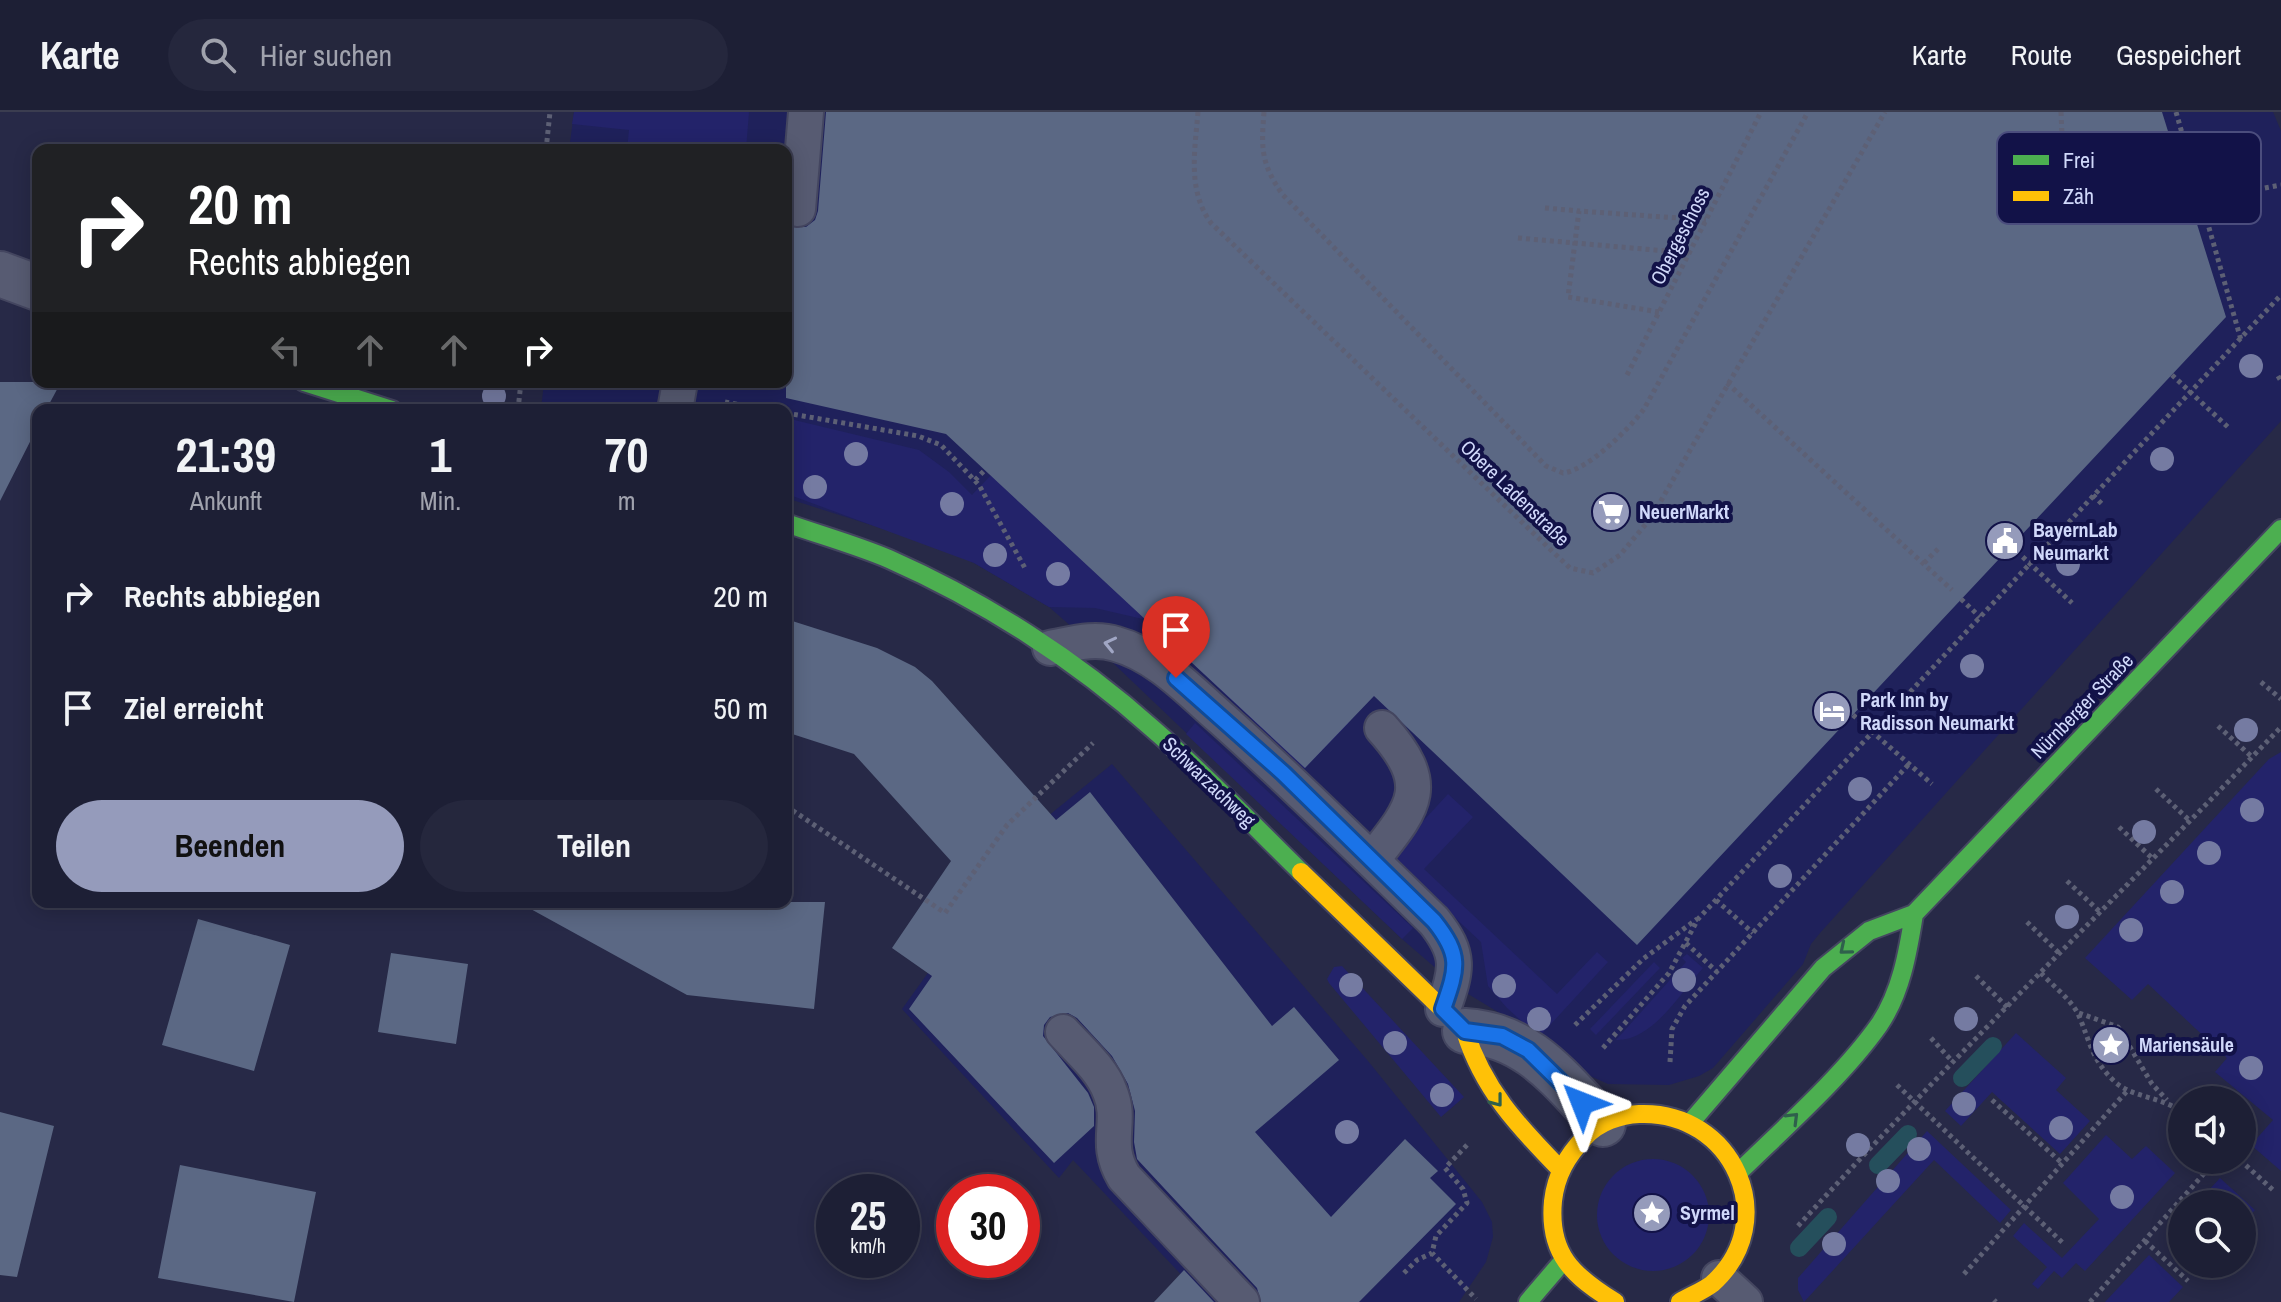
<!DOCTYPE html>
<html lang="de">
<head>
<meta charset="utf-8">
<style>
	:root { --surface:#1d1f35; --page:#25273d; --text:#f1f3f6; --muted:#a0a2ad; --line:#3b3d50; --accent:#959bbb }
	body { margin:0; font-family:"Archivo Narrow",sans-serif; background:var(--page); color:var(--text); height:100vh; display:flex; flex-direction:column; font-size:30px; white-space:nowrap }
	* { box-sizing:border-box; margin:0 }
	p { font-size:26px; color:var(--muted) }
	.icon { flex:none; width:44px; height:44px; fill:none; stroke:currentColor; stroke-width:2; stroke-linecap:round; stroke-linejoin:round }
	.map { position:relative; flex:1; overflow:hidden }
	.sheet { position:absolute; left:32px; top:292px; width:760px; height:504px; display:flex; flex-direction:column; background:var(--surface); border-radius:16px; box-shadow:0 4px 20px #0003,0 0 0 2px var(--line) }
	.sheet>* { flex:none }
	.hud { position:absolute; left:32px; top:32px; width:760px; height:244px; border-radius:16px; box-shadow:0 4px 20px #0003,0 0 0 2px var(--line); background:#202124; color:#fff; overflow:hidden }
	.fabs { position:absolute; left:2168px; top:974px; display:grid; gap:16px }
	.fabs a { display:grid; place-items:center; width:88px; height:88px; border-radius:50%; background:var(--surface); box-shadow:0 4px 20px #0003,0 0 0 2px var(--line); font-size:40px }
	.speed { position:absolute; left:816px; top:1062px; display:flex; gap:16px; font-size:40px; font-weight:700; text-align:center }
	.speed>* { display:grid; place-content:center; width:104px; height:104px; border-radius:50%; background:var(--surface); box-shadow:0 4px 20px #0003,0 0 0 2px var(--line); line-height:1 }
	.speed small { font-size:20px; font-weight:400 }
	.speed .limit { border:12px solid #d22; background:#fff; color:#111 }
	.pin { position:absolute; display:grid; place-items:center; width:68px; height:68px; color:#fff; margin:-82px -34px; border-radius:50% 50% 50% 0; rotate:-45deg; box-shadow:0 0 8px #0007 }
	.pin .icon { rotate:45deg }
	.me { position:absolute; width:88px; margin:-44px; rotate:315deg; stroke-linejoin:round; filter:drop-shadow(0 0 6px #0008) }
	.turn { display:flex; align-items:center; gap:28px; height:168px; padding:0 24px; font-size:36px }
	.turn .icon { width:104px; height:104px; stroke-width:2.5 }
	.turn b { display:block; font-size:56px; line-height:68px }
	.lanes { display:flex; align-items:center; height:76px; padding:0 24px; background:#0003; justify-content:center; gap:40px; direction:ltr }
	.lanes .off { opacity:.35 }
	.eta { display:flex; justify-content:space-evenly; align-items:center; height:136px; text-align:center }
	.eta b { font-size:48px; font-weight:700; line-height:56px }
	.action { display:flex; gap:16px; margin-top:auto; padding:16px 24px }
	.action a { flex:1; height:92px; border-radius:48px; background:var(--accent); color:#111; font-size:32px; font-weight:700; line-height:92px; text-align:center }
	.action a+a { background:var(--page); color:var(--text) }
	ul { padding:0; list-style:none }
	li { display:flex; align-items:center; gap:24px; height:112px; padding:0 24px }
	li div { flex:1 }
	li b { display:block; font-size:30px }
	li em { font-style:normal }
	header { display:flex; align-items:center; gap:48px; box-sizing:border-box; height:112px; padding:0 40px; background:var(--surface); border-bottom:2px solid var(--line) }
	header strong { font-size:38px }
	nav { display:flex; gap:44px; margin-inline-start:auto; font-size:28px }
	.search { width:560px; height:72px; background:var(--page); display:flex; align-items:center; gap:20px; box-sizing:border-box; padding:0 28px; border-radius:44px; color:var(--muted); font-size:30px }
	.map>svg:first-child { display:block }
	.built { fill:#1f215b }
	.green { fill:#23236a }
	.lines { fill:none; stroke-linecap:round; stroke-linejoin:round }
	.stream { stroke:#254f5c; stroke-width:18 }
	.building { fill:#5b6884 }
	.lane-casing { stroke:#444660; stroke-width:38 }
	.street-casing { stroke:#444660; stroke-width:48 }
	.fast-casing { stroke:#444660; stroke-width:22 }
	.slow-casing { stroke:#444660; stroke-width:22 }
	.path { stroke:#5d6075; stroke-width:5; stroke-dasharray:4 4; stroke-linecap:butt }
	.lane { stroke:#575b72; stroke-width:34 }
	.street { stroke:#575b72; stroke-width:44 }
	.fast { stroke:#4caf50; stroke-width:18 }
	.slow { stroke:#ffc107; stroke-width:18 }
	.tree { fill:#757ba2 }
	.oneway { stroke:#a0a6c4 }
	.oneway2 { stroke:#2f604c }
	.route-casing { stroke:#114b97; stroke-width:20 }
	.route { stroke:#1a73e8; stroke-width:14 }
	.labels { text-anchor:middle; stroke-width:8; stroke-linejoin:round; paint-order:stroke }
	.street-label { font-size:20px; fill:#d0d8fa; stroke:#121248 }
	.poi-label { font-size:20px; font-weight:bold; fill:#d0d8fa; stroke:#121248; text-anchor:start }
	.key { fill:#121248; stroke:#4b4d7d; stroke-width:2 }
	.key-label { font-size:22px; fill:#d0d8fa }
</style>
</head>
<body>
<header>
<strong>Karte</strong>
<div class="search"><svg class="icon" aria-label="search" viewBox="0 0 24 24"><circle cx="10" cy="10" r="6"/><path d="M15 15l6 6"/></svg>Hier suchen</div>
<nav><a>Karte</a><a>Route</a><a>Gespeichert</a></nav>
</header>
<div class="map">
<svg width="2281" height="1190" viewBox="0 0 2281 1190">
	<rect width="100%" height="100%" fill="#272947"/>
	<path class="built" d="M574 0H2273L2281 19V309L1820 821 1811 832 1803 852 1713 956 1699 964 1669 973 1608 972 1579 959 1539 925 1460 877 1402 827 1112 550 1049 495 974 451 934 433 786 386V298H541L544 270H786V38H569Z
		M1112 652 1368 949 1482 1090 1492 1110 1493 1125 1486 1150 1459 1190H1207L1073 1048 1059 1066 902 897 1031 718Z"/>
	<path class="green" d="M574 0H749L746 38H627L629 18 572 12Z
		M786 306 919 338 949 360 972 383 991 363 1072 347 1349 611 1304 657 1147 508 1095 496 1049 495 974 451 790 383 786 379Z
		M1195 611 1413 816 1402 827 1186 622Z
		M2281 640V1059L2251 1033 2273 1008 2215 960 2227 946 2148 872 2132 888 2085 846 2269 647Z
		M1448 682 1473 705 1424 757 1557 882 1597 840 1608 850 1539 925 1507 896 1488 874 1481 830 1390 745Z
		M1687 842 1703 856C1680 881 1653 929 1616 928L1686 850 1682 846Z
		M1654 850 1660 856 1596 923 1590 917Z
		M1342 854 1464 985 1441 1005 1329 871 1327 867 1334 855Z
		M2016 921 2066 966 2056 978 2090 1009 2060 1042 1992 980 1961 1014 1945 999Z
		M1927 1019 2011 1098 2000 1111 1934 1048 1804 1190 1798 1178V1166Z
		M2106 1023 2132 1047 2146 1034 2175 1061 2085 1159 2076 1151 2062 1166 2054 1159 2038 1177 2032 1172 2047 1155 2013 1124 2024 1111 2062 1146 2099 1107 2063 1071Z
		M1597 1103a56 56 0 1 1 112 0a56 56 0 1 1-112 0Z
		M2220 1066 2255 1098 2242 1111V1092H2196Z
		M2149 1143 2183 1175 2169 1190H2105Z"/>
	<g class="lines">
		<path class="stream" d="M1962 966 1993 934
			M1878 1053 1908 1022
			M1799 1136 1828 1105"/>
	</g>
	<path class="building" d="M826 0H2162L2226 205 1637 833 1374 584 1305 656 946 322 786 286V115H806L815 108 818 99Z
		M0 270H61L46 298H38V314L0 389Z
		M786 507 877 536 915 555 932 569 1056 708 1090 680 1272 914 1294 895 1339 948 1255 1020 1331 1105 1405 1027 1438 1059 1430 1066 1456 1092 1359 1190H1261L1257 1176 1137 1047 1134 1030 1135 999 1128 972 1112 944 1077 906 1068 901 1050 905 1044 913 1043 924 1088 981 1094 995V1014L1054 1051 909 897 932 864 892 836 951 749 854 642 786 620Z
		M518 790H825L814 897 687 883Z
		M198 807 290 833 254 959 162 933Z
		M391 841 468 852 456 932 378 920Z
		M0 1000 54 1014 17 1165 0 1163Z
		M180 1053 316 1080 294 1190 158 1166Z
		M1184 1158 1214 1190H1154Z"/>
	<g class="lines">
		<defs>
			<path id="lane" d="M786 95 798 97 806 0
				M675 298 680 270
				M1050 536C1072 532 1094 525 1116 532 1157 543 1190 579 1221 606 1294 671 1363 740 1434 809 1461 843 1457 857 1443 897
				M1372 748C1414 695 1434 674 1382 616
				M1063 920C1079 938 1102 957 1110 980 1123 1011 1103 1030 1124 1065L1242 1190
				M1719 1166 1745 1190"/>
			<path id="street" d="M0 162 38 176
				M1465 919C1530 923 1561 969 1603 1012"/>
			<path id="fast" d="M304 270 392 298
				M786 411C820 423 856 433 889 447 984 489 1076 548 1153 617 1205 662 1252 712 1301 760
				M1691 1010 1823 856 1869 819 1914 802 2281 417
				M1738 1061C1783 1017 1843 964 1879 913 1901 881 1908 840 1914 802
				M1528 1190 1563 1149"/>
			<path id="slow" d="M1301 760 1465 919C1483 977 1518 1014 1560 1057
				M1615 1190C1573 1164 1548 1142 1553 1089 1556 1063 1567 1044 1585 1025 1599 1010 1620 1003 1639 1002 1733 998 1783 1109 1712 1172 1703 1179 1690 1184 1680 1190"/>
		</defs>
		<use href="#lane" class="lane-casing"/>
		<use href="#street" class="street-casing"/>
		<use href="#fast" class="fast-casing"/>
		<use href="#slow" class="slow-casing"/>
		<path class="path" d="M1198 0C1195 38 1187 78 1211 111L1553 440 1570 456 1593 461 1620 443 1651 406 1885 0
			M1264 0C1261 37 1261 52 1283 83L1546 354 1563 361C1588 358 1629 317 1644 297L1808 0
			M2061 0 2062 23
			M2176 0 2241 228
			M546 38 550 0
			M2202 88 2281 73
			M1545 96 1579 99
			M1518 126 1689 141
			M1659 200 1568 185 1579 99 1706 108
			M1627 263 1761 0
			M2172 263 2230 317
			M2278 264 2281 269
			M1727 271 1952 478
			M725 290 768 298
			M518 298 521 270
			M786 301 918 324 941 333 979 373 1026 458
			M975 368 985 358
			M2093 383 2104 394
			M2011 434 2072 491
			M1924 451 1938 437
			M1961 487 1980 505
			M2261 570 2281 587
			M1853 603 1932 672
			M2218 614 2252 645
			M2156 677 2190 709
			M786 694 945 801 1007 713 1093 631
			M2119 715 2153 747
			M2067 769 2100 800
			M1716 788 1753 821
			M2027 810 2060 842
			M1686 831 1717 860
			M2041 861C2053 874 2072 888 2079 904 2090 930 2092 948 2114 969 2132 986 2160 984 2182 1000
			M1976 864 2008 896
			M2079 901 2118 915 2152 972 2167 988
			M1575 913 1643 847 1697 807
			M1931 926 1952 949
			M1603 936 1669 861 1698 807 2281 183
			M1670 950 1672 917 1685 894 1909 652
			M1897 973 2064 1132
			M1992 988 2063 1052
			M1467 1033 1445 1056 1463 1077 1467 1091 1436 1124 1432 1141 1476 1187
			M2240 1048 2273 1078
			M1798 1114C1954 943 2121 782 2281 615
			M2145 1129 2188 1169
			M1404 1161 1417 1148 1432 1141
			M1964 1162 2127 979
			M1994 1188 1996 1190
			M2090 1190 2216 1048"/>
		<use href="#lane" class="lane"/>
		<use href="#street" class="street"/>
		<use href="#fast" class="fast"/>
		<use href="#slow" class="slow"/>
	</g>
	<g class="tree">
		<circle cx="2251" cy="254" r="12"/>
		<circle cx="494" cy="284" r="12"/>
		<circle cx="856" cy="342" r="12"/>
		<circle cx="2162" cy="347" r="12"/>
		<circle cx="815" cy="375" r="12"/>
		<circle cx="952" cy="392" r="12"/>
		<circle cx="995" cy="443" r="12"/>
		<circle cx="2068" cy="452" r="12"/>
		<circle cx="1058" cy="462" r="12"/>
		<circle cx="1972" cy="554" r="12"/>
		<circle cx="2246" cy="618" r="12"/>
		<circle cx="1860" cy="677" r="12"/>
		<circle cx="2252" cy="698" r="12"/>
		<circle cx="2144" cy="720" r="12"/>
		<circle cx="2209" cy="741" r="12"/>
		<circle cx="1780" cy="764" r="12"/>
		<circle cx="2172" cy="780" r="12"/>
		<circle cx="2067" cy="805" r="12"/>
		<circle cx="2131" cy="818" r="12"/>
		<circle cx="1684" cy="868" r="12"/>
		<circle cx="1351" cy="873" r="12"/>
		<circle cx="1504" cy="874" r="12"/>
		<circle cx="1539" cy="907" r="12"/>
		<circle cx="1966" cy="907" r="12"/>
		<circle cx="1395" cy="931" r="12"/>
		<circle cx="2251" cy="956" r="12"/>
		<circle cx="1442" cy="983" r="12"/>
		<circle cx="1964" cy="992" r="12"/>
		<circle cx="2061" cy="1016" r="12"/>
		<circle cx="1347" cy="1020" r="12"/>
		<circle cx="1858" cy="1033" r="12"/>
		<circle cx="1919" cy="1037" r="12"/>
		<circle cx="1888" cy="1069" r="12"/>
		<circle cx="2122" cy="1085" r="12"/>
		<circle cx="1834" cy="1132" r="12"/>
	</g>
	<defs><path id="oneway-chevron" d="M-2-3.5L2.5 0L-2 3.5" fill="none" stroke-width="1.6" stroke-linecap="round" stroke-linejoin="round" transform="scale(2)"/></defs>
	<use class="oneway" href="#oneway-chevron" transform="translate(1110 532) rotate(-167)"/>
	<g class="oneway2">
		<use href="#oneway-chevron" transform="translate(1845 837) rotate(140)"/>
		<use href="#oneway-chevron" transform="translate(1497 989) rotate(52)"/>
		<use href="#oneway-chevron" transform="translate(1793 1006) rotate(-45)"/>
	</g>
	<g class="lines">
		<defs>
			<path id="route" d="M1176 566 1283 661 1434 809C1462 844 1457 856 1443 897L1465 919 1502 924 1528 938 1582 991"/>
		</defs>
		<use href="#route" class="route-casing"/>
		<use href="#route" class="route"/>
	</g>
	<defs>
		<symbol id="supermarket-disc" viewBox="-11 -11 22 22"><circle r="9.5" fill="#959bbb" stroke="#121248"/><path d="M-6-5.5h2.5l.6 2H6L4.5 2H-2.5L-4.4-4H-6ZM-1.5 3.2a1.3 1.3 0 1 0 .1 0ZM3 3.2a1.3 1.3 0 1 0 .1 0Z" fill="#fff"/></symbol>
		<symbol id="civic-disc" viewBox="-11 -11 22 22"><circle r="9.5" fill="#959bbb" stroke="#121248"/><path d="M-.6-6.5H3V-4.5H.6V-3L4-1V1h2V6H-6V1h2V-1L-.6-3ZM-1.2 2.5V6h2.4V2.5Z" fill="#fff"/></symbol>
		<symbol id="hotel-disc" viewBox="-11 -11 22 22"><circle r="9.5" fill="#959bbb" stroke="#121248"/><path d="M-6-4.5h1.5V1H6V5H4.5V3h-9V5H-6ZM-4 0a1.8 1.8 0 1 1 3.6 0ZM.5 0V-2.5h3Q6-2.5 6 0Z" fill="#fff"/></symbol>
		<symbol id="sight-disc" viewBox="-11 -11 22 22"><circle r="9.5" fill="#959bbb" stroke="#121248"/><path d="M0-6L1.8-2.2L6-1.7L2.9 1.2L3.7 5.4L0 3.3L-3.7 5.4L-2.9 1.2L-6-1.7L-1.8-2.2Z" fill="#fff"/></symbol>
	</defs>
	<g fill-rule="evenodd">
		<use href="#supermarket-disc" x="1589" y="378" width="44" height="44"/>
		<use href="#civic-disc" x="1983" y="407" width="44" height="44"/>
		<use href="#hotel-disc" x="1810" y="577" width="44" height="44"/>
		<use href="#sight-disc" x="2089" y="911" width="44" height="44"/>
		<use href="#sight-disc" x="1630" y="1079" width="44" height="44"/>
	</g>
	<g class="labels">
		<g class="street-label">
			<text transform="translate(1680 124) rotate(-63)" y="7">Obergeschoss</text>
			<text transform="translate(1515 381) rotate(44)" y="7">Obere Ladenstraße</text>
			<text transform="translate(2082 594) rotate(-46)" y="7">Nürnberger Straße</text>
			<text transform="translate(1209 670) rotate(44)" y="7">Schwarzachweg</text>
		</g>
		<g class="poi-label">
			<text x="1639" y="407">NeuerMarkt</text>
			<text x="2033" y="425">BayernLab<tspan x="2033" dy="23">Neumarkt</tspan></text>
			<text x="1860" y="595">Park Inn by<tspan x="1860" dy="23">Radisson Neumarkt</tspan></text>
			<text x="2139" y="940">Mariensäule</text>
			<text x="1680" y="1108">Syrmel</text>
		</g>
	</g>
	<rect x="1997" y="20" width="264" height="92" rx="12" class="key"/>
	<rect x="2013" y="43" width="36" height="10" fill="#4caf50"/>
	<rect x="2013" y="79" width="36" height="10" fill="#ffc107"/>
	<g class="key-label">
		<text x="2063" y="56">Frei</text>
		<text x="2063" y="92">Zäh</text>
	</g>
</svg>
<div class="fabs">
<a><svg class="icon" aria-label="sound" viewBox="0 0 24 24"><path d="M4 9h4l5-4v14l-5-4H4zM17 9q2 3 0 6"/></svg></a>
<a><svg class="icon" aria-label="search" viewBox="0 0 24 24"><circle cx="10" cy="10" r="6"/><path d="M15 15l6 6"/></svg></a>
</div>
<div class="speed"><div>25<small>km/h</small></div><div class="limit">30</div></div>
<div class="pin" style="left:1176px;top:566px;background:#d93025"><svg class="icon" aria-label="arrive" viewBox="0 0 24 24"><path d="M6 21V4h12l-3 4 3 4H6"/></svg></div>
<svg class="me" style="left:1582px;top:991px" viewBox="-20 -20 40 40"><path d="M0-17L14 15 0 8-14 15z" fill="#1a73e8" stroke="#fff" stroke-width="4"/></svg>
<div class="hud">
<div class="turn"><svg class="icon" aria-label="right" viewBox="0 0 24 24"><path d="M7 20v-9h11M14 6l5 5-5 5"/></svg><div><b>20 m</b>Rechts abbiegen</div></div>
<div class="lanes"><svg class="icon off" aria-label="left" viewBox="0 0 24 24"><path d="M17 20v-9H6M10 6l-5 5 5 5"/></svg><svg class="icon off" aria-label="ahead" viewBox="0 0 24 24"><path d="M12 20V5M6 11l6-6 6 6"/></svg><svg class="icon off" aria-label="ahead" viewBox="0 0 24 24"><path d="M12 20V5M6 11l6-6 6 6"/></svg><svg class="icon" aria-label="right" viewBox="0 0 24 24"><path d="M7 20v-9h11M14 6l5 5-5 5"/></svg></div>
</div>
<section class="sheet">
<div class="eta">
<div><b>21:39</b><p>Ankunft</p></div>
<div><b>1</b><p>Min.</p></div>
<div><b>70</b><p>m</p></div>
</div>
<ul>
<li><svg class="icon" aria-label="right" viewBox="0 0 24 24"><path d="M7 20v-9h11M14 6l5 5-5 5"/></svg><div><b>Rechts abbiegen</b></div><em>20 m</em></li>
<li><svg class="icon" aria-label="arrive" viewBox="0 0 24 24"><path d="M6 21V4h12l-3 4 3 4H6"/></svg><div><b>Ziel erreicht</b></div><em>50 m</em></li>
</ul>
<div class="action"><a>Beenden</a><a>Teilen</a></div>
</section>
</div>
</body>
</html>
